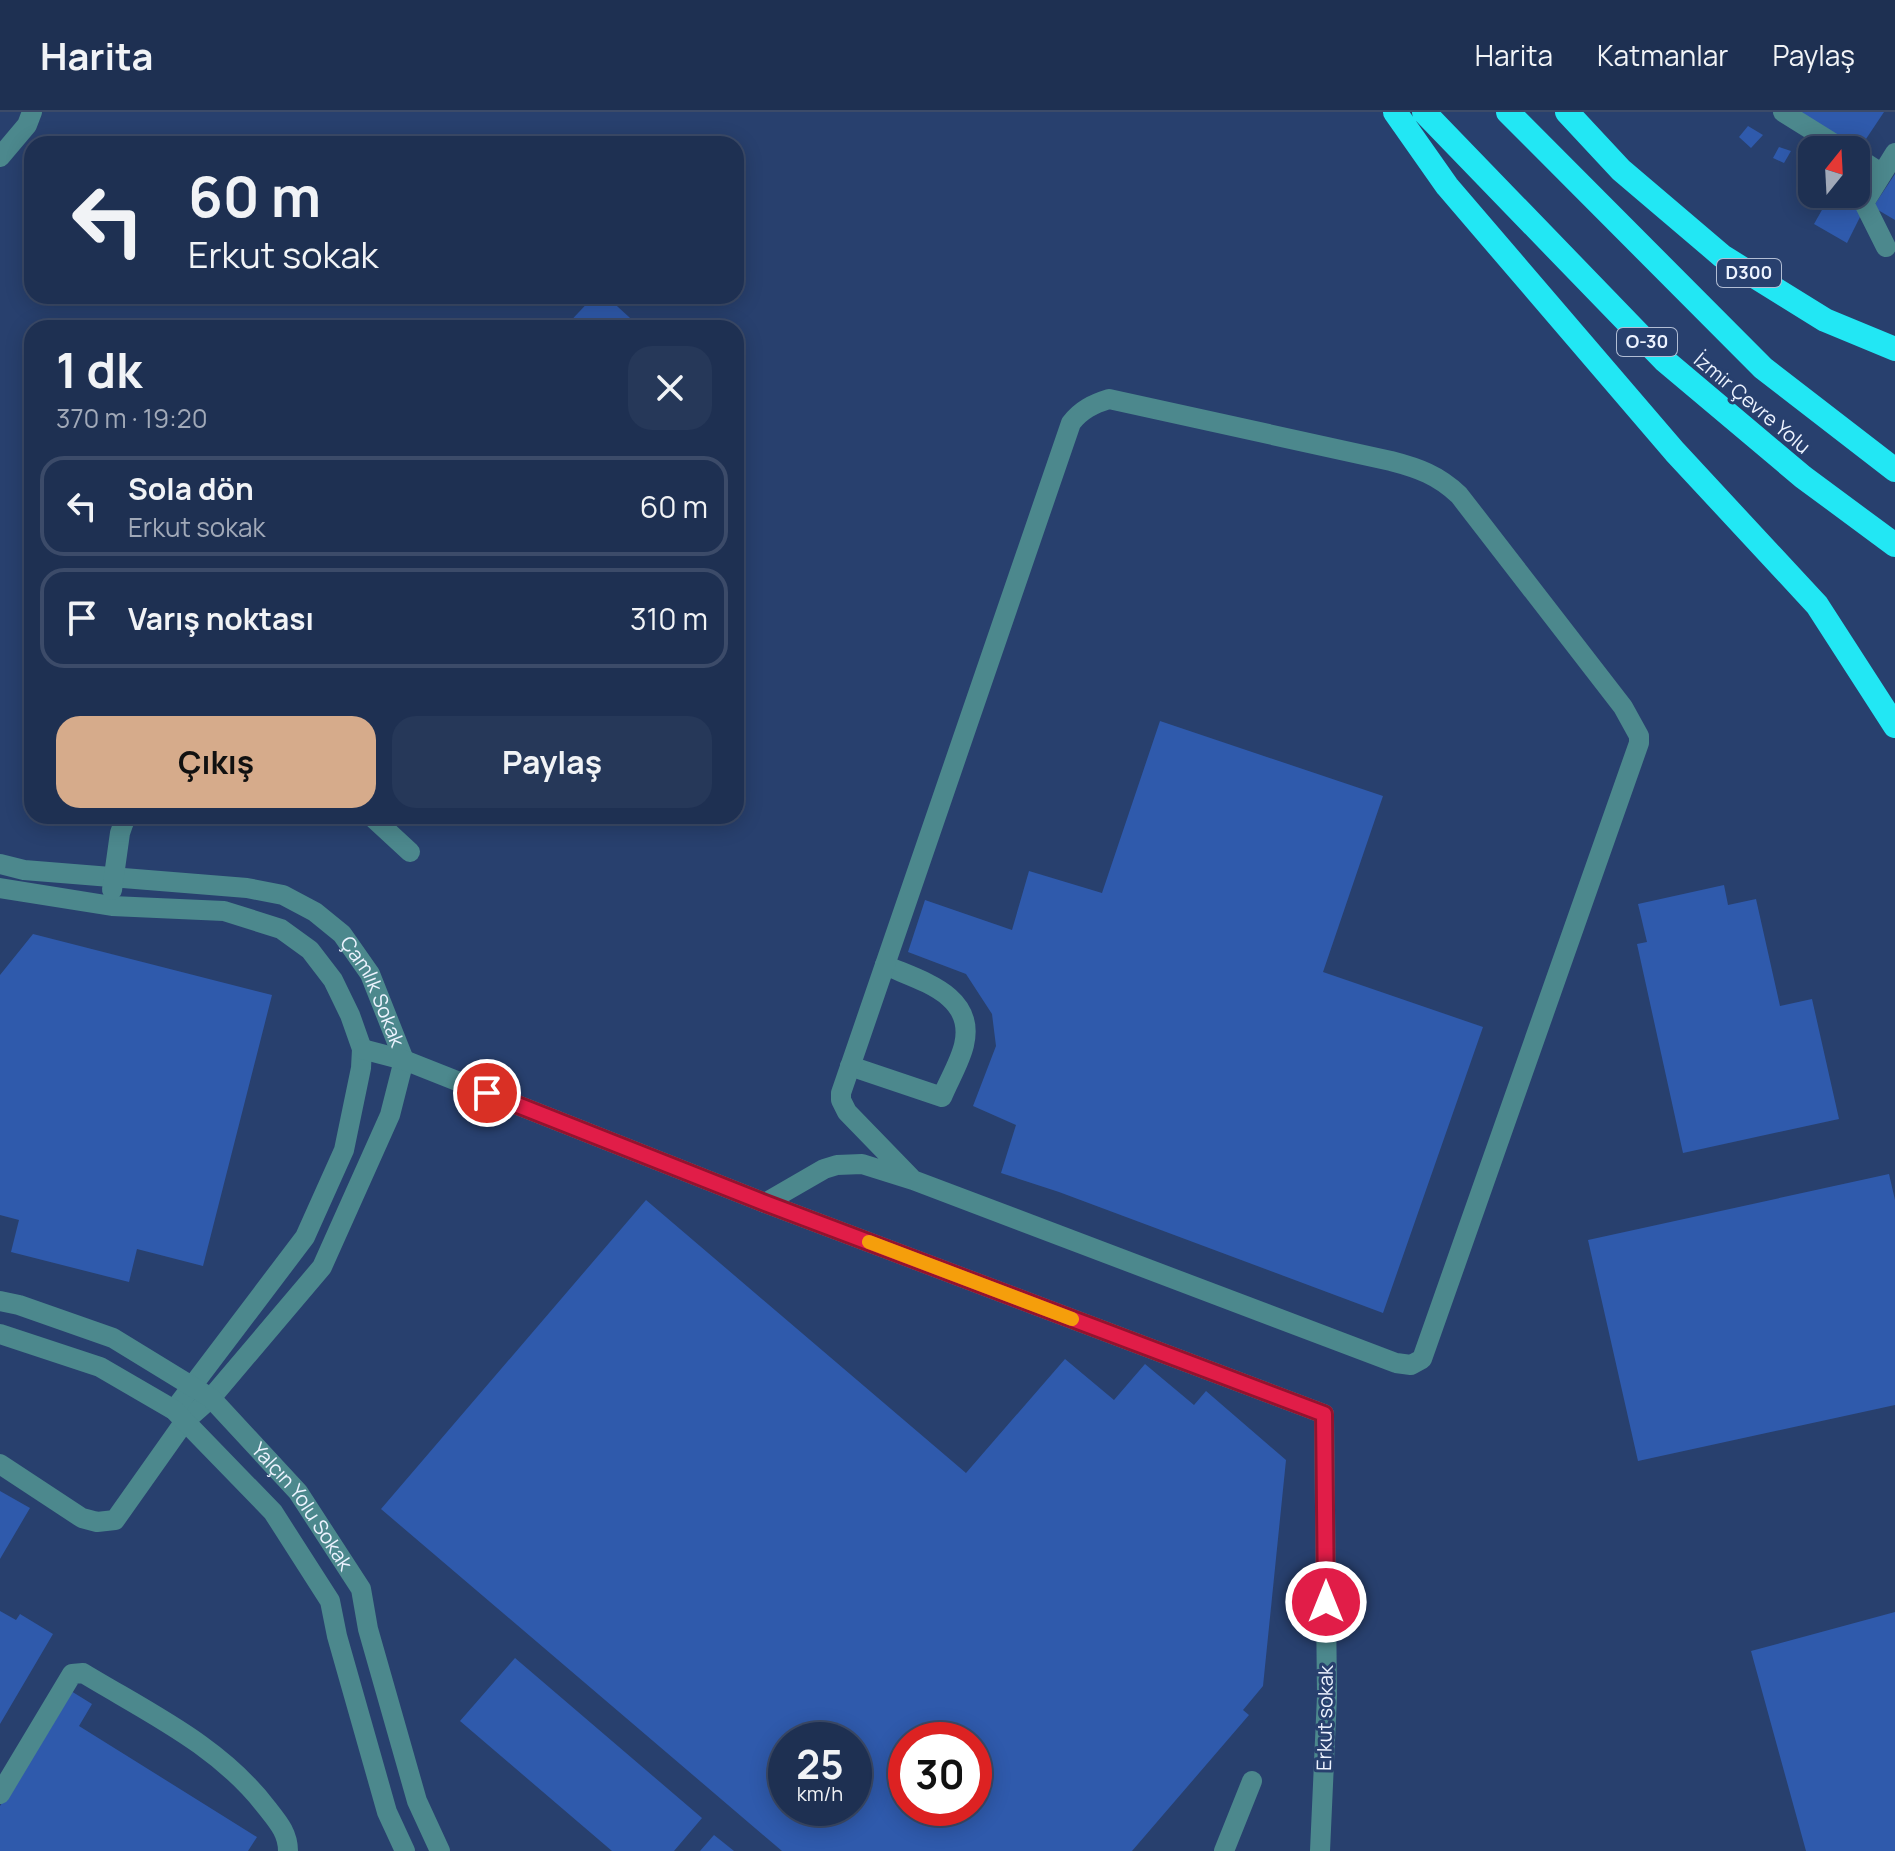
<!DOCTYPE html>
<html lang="tr">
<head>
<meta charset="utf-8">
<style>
	:root { --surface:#1e3052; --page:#263859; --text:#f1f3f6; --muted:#a1a9b8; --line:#3c4b69; --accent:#d6ab8b }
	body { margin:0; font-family:Manrope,sans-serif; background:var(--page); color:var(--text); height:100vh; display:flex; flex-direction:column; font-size:30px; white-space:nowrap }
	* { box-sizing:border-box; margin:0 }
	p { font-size:26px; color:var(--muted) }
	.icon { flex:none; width:44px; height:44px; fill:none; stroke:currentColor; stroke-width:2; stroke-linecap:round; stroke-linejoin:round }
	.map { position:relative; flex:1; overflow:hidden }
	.drawer { position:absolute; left:24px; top:208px; width:720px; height:504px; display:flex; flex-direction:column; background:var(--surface); border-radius:24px; box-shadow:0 4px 20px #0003,0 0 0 2px var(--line) }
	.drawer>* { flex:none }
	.top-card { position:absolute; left:24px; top:24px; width:720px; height:168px; border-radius:24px; box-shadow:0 4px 20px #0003,0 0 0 2px var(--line); background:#1e3052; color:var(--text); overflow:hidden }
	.needle { width:52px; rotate:18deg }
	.controls { position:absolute; left:1798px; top:24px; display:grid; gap:16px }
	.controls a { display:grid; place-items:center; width:72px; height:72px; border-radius:16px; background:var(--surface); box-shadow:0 4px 20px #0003,0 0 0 2px var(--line); font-size:40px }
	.speed { position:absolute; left:768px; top:1610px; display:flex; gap:16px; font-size:40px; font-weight:700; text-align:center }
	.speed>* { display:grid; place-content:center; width:104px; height:104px; border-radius:50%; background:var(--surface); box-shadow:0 4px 20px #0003,0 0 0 2px var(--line); line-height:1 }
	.speed small { font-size:20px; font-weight:400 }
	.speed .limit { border:12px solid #d22; background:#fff; color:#111 }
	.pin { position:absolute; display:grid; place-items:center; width:68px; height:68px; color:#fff; margin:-34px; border:4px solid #fff; border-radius:50%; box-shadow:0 2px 8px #0007 }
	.me { position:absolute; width:88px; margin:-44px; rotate:0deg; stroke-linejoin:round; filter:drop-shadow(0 0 6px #0008) }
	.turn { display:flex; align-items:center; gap:28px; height:168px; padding:0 32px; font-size:36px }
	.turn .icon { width:104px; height:104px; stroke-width:2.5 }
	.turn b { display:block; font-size:56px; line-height:68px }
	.round { display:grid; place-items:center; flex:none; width:84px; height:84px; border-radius:24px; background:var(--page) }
	.summary { display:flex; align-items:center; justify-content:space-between; height:136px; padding:0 32px }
	h1 { font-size:48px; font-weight:700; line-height:60px }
	.button { display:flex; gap:16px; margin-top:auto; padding:16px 32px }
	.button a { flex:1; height:92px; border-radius:24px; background:var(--accent); color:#111; font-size:32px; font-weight:700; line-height:92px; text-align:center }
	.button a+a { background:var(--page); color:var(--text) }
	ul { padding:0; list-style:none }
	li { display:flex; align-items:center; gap:24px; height:100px; margin:0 16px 12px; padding:0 16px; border:4px solid var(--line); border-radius:24px }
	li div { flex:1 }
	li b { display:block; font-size:30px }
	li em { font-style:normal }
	header { display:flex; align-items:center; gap:48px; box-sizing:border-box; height:112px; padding:0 40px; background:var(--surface); border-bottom:2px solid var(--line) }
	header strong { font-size:38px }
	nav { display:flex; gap:44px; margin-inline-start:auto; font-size:28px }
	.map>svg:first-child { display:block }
	.building { fill:#2f5aac; fill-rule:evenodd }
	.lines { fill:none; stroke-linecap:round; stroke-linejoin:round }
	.minor { stroke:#4c888d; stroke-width:20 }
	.highway { stroke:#22e7f4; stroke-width:24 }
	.route-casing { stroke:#92132f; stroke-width:20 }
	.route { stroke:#e11d48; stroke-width:14 }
	.slow { stroke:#f59e0b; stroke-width:14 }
	.labels { text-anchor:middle; stroke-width:6; stroke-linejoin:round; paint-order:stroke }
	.shield { fill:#28406e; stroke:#b2bdd4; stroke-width:2 }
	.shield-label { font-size:18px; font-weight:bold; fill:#edf3ff }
	.street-label { font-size:20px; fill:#edf3ff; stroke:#28406e }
</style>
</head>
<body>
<header>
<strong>Harita</strong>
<nav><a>Harita</a><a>Katmanlar</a><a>Paylaş</a></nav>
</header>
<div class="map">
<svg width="1895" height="1739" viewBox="0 0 1895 1739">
	<rect width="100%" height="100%" fill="#28406e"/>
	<path class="building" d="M1795 0H1884L1858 39Z
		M1748 14 1763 23 1751 36 1739 25Z
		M1779 35 1791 39 1784 51 1773 46Z
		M1856 52 1876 63 1861 103 1847 131 1814 112 1831 82H1856Z
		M1895 62V108L1873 95Z
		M594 184H606L641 216H564Z
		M1160 609 1383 684 1323 860 1483 915 1383 1201 1059 1080 1001 1061 1016 1013 973 994 996 934 992 902 966 862 908 840 925 788 1012 818 1029 759 1102 781Z
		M1724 773 1728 793 1756 787 1780 894 1812 887 1839 1007 1683 1041 1637 832 1647 830 1638 792Z
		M33 822 272 883 203 1154 137 1137 129 1170 11 1140 19 1108 0 1103V863Z
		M1889 1062 1895 1088V1293L1638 1349 1588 1128Z
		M646 1088 966 1361 1065 1247 1114 1288 1145 1252 1194 1293 1206 1279 1286 1348 1263 1574 1243 1598 1249 1603 1132 1739H782L381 1397ZM786 1628H854V1696H786ZM906 1628H974V1696H906Z
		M0 1379 30 1396 0 1447Z
		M0 1499 16 1508 20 1502 53 1522 0 1612Z
		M1895 1500V1739H1806L1751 1539Z
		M515 1546 702 1706 674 1739H612L460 1609Z
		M71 1579 92 1592 79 1614 257 1725 248 1739H0V1694Z
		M714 1723 734 1739H700Z"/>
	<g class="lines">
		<g class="minor">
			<path d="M1783 0 1844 38"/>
			<path d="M0 45 27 13 32 0"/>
			<path d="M1856 45 1881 61"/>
			<path d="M1886 135 1864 91 1895 41"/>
			<path d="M371 704 410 740"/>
			<path id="s1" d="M0 752 24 758 247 776 283 783 315 800 342 822 370 862 404 948 390 1003 322 1155 211 1286 185 1309 115 1408 97 1410 82 1406 0 1352"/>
			<path d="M0 776 112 794 224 799 281 817 310 838 333 868 350 903 362 937 361 956 344 1038 305 1125 174 1298"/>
			<path d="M112 778 120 721 126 704"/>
			<path d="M362 937 404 948 765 1091 1324 1302 1327 1584 1320 1739"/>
			<path d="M850 954 942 985C949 968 960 950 964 933 976 882 920 869 885 853"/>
			<path d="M765 1091 824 1057 837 1053 862 1052 913 1068 1396 1251 1411 1253 1422 1247 1639 631V624L1623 595 1459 383C1438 363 1418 356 1391 349L1109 287C1093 292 1081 298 1071 311L841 981V988L847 1000 913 1068"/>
			<path id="s2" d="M0 1189 19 1193 113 1226 211 1286 298 1380 361 1477 368 1517 417 1689 440 1739"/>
			<path d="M0 1222 100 1255 174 1298 273 1400 330 1489 337 1524 387 1700 405 1739"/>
			<path d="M0 1682 72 1562 83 1561C149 1601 220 1634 267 1696 278 1710 288 1721 288 1739"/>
			<path d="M1224 1739 1252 1669"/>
		</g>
		<path class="highway" d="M1395 0 1447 74 1675 340 1817 493 1895 614
			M1424 0 1664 248 1803 365 1895 433
			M1508 0 1763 256 1895 358
			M1567 0 1621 58 1722 144 1825 208 1895 237"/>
	</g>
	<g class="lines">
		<defs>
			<path id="route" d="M487 981 765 1091 1324 1302 1326 1490"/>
		</defs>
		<use href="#route" class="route-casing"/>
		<use href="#route" class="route"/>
		<path class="slow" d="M869 1130 1072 1207"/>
	</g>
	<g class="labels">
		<g class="shield">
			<rect x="1717" y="147" width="64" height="28" rx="6"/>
			<rect x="1617" y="216" width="60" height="28" rx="6"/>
		</g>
		<g class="shield-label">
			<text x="1749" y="167">D300</text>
			<text x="1647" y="236">O-30</text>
		</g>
		<g class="street-label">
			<text transform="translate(1752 291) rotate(40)" y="7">İzmir Çevre Yolu</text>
			<text dy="7" stroke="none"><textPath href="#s1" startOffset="422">Çamlık Sokak</textPath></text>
			<text dy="7" stroke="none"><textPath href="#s2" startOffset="376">Yalçın Yolu Sokak</textPath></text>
			<text transform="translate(1325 1606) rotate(-89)" y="7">Erkut sokak</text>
		</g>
	</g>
</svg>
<div class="controls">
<a><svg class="needle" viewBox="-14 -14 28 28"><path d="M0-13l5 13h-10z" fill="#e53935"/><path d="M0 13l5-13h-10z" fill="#a1a9b8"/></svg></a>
</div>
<div class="speed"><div>25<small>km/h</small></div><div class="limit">30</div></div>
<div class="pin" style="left:487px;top:981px;background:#d93025"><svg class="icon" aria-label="arrive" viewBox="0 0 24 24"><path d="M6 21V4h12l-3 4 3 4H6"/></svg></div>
<svg class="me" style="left:1326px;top:1490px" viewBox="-20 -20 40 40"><circle r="17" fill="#e11d48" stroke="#fff" stroke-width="3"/><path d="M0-11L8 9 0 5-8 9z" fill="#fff"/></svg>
<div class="top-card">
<div class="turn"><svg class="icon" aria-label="left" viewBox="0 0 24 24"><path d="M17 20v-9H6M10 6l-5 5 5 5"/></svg><div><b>60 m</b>Erkut sokak</div></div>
</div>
<section class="drawer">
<div class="summary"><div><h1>1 dk</h1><p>370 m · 19:20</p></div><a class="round"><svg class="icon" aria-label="close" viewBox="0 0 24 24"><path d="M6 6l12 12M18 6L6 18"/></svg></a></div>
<ul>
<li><svg class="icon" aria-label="left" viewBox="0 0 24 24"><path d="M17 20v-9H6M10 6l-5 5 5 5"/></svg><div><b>Sola dön</b><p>Erkut sokak</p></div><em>60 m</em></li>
<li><svg class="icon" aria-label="arrive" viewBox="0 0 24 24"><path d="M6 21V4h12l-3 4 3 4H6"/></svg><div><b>Varış noktası</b></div><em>310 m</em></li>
</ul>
<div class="button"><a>Çıkış</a><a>Paylaş</a></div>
</section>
</div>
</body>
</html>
